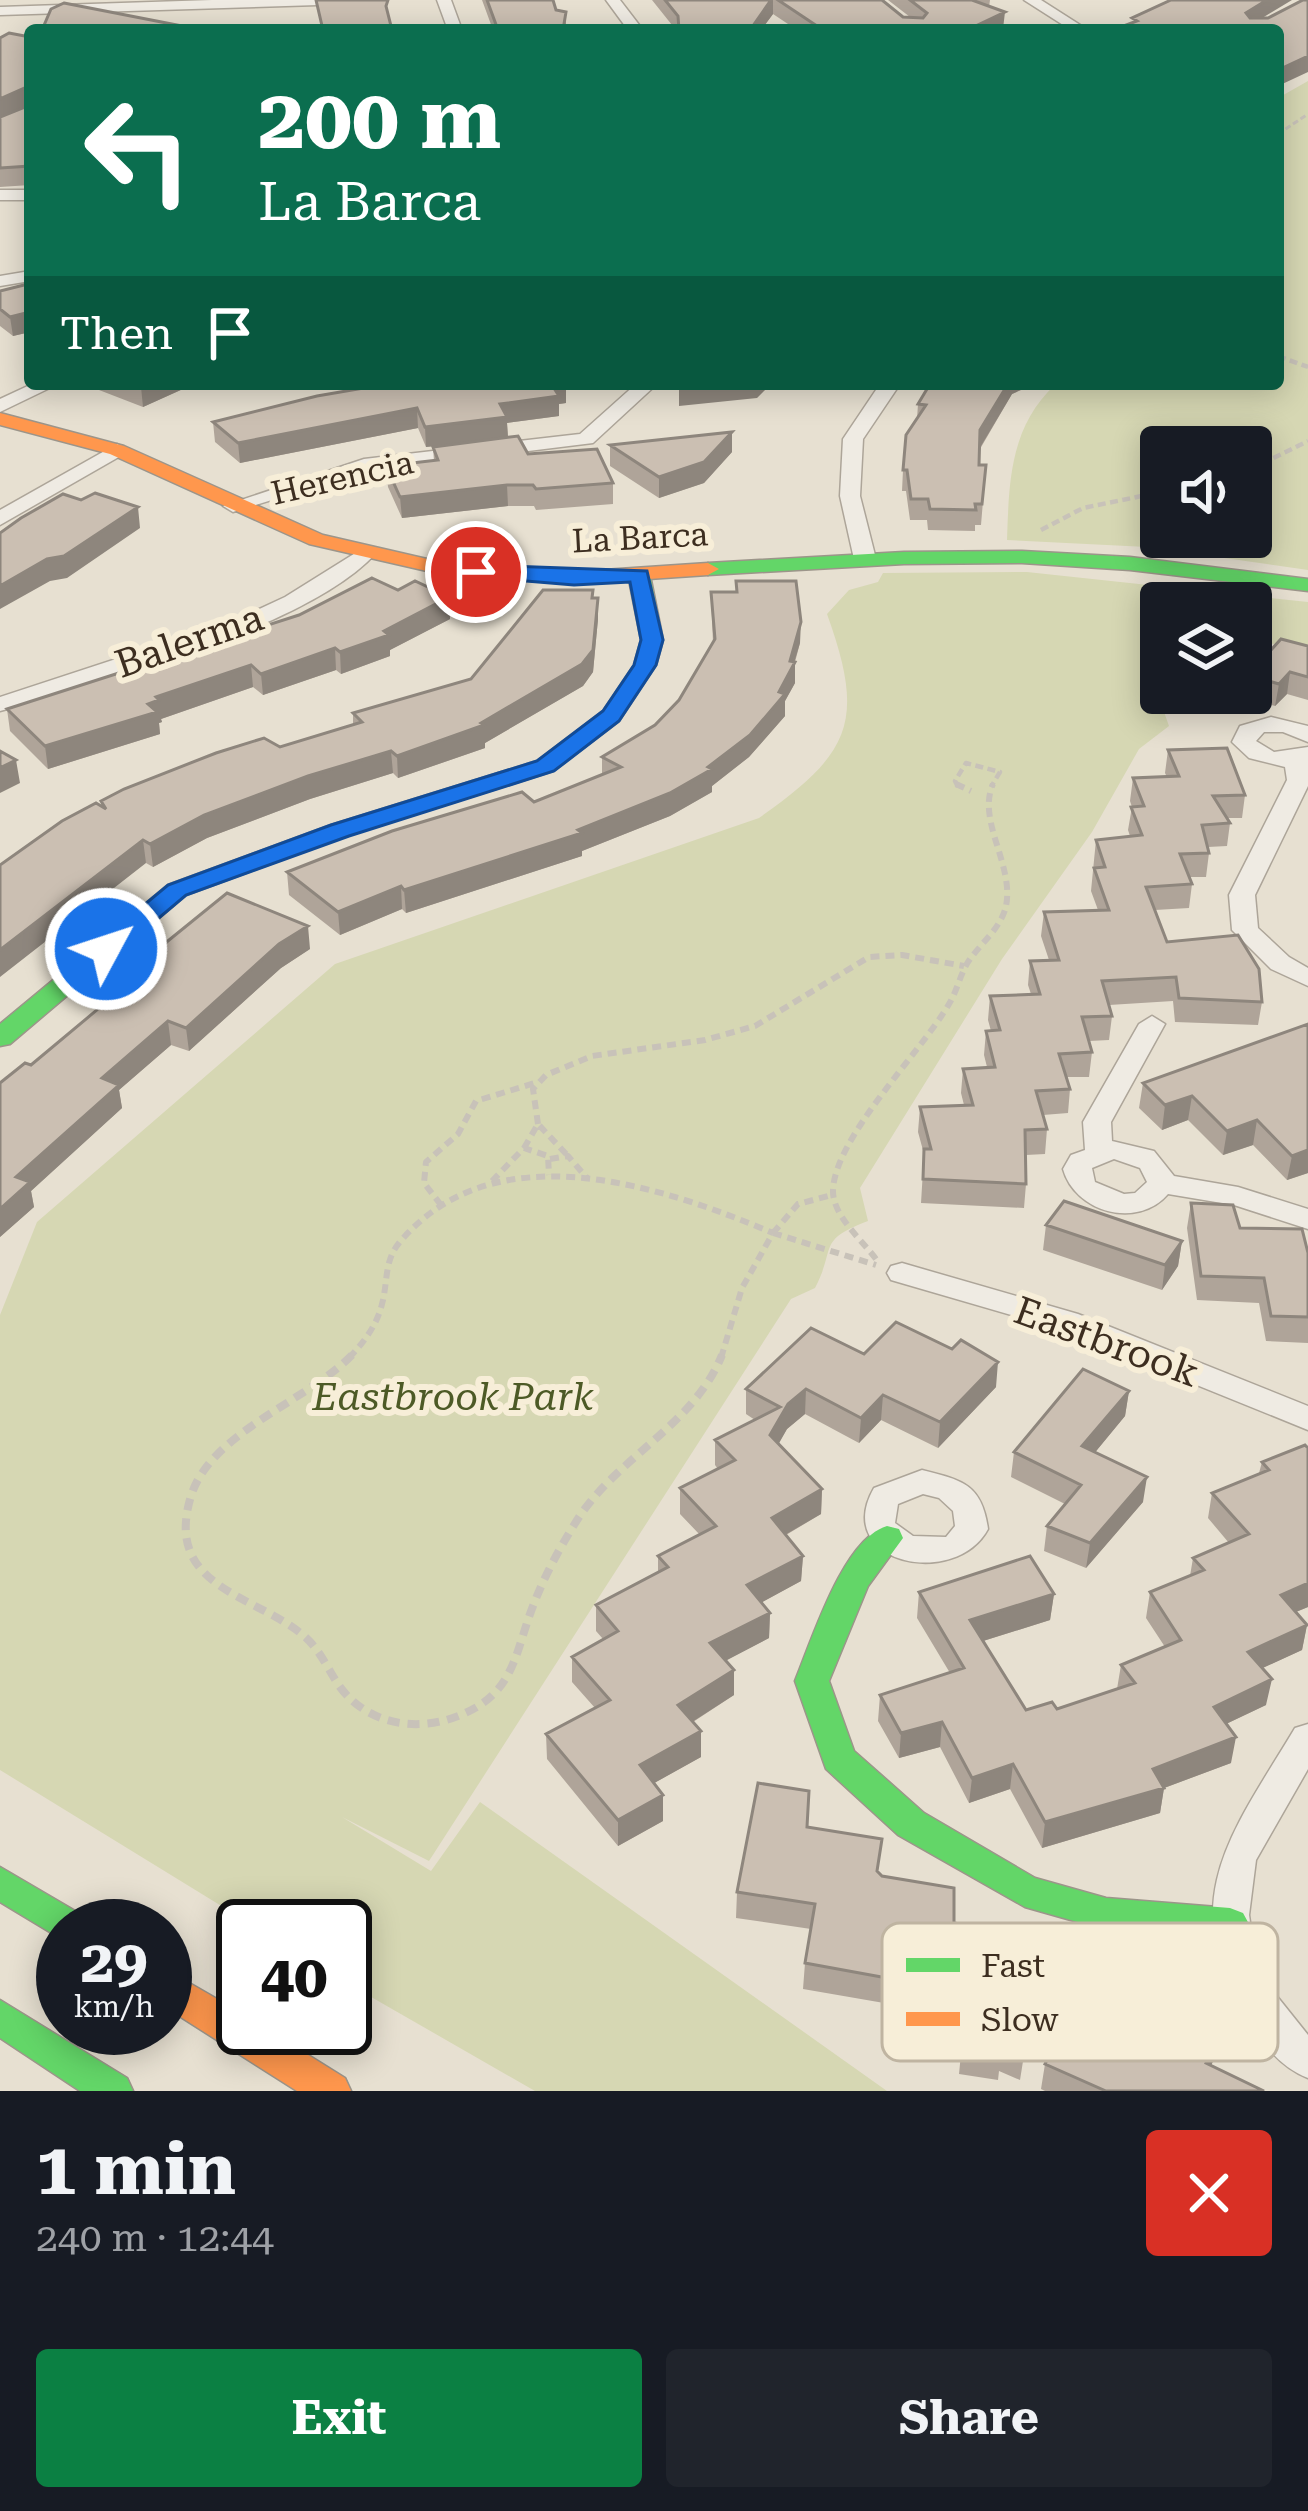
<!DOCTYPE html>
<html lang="en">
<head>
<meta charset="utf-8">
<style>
	:root { --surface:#171b24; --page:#20242c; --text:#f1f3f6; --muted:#9ea1a6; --accent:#0b8043 }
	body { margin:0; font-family:"Roboto Serif",serif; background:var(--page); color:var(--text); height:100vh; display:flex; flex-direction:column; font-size:45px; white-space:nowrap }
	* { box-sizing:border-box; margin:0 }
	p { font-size:39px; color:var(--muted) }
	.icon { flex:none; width:66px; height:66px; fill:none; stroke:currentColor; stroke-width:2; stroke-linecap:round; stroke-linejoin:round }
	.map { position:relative; height:2091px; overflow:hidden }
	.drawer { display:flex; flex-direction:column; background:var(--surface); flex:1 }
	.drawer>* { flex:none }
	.hud { position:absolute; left:24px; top:24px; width:1260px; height:366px; border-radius:12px; box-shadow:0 6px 30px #0003; background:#0b6e4f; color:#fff; overflow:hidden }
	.controls { position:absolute; left:1140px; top:426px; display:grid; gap:24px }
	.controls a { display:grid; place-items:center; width:132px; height:132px; border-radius:12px; background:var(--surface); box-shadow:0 6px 30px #0003; font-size:60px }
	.speed { position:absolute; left:36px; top:1899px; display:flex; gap:24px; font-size:60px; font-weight:700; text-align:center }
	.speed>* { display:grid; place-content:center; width:156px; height:156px; border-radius:50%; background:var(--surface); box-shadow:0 6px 30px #0003; line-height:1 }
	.speed small { font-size:30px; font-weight:400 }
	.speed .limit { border:6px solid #111; border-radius:18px; background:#fff; color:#111 }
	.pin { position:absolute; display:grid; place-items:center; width:102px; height:102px; color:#fff; margin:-51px; border:6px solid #fff; border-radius:50%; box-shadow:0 3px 12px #0007 }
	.me { position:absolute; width:132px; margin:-66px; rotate:50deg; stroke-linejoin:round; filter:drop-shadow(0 0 9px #0008) }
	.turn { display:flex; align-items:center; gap:42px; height:252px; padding:0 36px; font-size:54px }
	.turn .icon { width:156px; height:156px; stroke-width:2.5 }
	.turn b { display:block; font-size:84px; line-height:102px }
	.then { display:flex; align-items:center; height:114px; padding:0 36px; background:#0003; gap:24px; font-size:45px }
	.round { display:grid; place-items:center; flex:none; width:126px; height:126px; border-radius:12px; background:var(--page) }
	.headline { display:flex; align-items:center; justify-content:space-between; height:204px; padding:0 36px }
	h1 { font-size:72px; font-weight:700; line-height:90px }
	.action { display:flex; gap:24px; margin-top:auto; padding:24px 36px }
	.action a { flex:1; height:138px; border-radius:12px; background:var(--accent); color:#fff; font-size:48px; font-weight:700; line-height:138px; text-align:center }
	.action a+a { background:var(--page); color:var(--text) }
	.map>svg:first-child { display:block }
	.green { fill:#d6d7b3; fill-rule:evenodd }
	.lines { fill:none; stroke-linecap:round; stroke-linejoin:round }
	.street-casing { stroke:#ada599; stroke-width:3 }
	.fast-casing { stroke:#9c958a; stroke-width:3 }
	.slow-casing { stroke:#9c958a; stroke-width:3 }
	.path-far3 { stroke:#c8c2b9; stroke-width:3; stroke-dasharray:6 3; stroke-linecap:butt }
	.path-far2 { stroke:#c8c2b9; stroke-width:4.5; stroke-dasharray:8 4.5; stroke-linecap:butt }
	.path-far1 { stroke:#c8c2b9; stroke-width:6; stroke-dasharray:9 6; stroke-linecap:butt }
	.path { stroke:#c8c2b9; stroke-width:8; stroke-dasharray:12 8; stroke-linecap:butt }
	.street { fill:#efebe3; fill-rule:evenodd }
	.fast { fill:#63d668; fill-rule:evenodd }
	.slow { fill:#ff974d; fill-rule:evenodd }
	.wall { fill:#afa499 }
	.shaded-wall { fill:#8e867d }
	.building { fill:#cbbfb2; stroke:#8e867d; stroke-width:3 }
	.route { fill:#1a73e8; stroke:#114b97; stroke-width:3 }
	.labels { text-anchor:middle; stroke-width:12; stroke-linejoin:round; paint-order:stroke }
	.far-street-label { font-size:33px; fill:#3d2e20; stroke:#f7eed8 }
	.street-label { font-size:39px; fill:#3d2e20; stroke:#f7eed8 }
	.park-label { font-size:39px; font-style:italic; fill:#4d5a26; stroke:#f7eed8 }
	.key { fill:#f7eed8; stroke:#bfb4a1; stroke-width:3 }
	.key-label { font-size:33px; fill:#3d2e20 }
</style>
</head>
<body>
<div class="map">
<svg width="1308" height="2091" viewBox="0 0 1308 2091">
	<rect width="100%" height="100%" fill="#e7e0d1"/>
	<path class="green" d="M1308 81V570L1147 547 1007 540C1009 481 1010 426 1056 384H1278V98ZM1161 447H1251V537H1161Z
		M1027 572 1308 602V645L1251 643V603H1161L1158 695 1169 726 1139 749 1092 832 1002 959 860 1188 868 1221C816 1241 837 1246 815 1288L791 1299 429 1861 342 1817 431 1871 480 1802 887 2091H535L345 1982V1926H254L0 1770V1315L37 1222 335 964 759 818C851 753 866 722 827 614L849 590 878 582 883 573Z"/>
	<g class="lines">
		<defs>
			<path id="street" d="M212 0H357L350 4 0 15V7Z
				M437 0H451L462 30H448Z
				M606 0H620L643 30H628Z
				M1024 0H1041L1088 30H1071Z
				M0 190H30V200H0Z
				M30 271V281L0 286V276Z
				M32 384H58L0 412V399Z
				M636 384H657L593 443 366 471 233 512 223 506 364 459 580 434Z
				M880 384H900L863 439 860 496 876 559 865 565 854 559 840 496 843 439Z
				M117 444 127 450 124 454 0 525V510Z
				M365 547 376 553C312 625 96 686 0 711V697L238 619 285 597Z
				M1271 717 1308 726V742L1283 732H1264L1256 741 1274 752 1308 747V786L1255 895 1258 928 1289 957 1308 968V986L1271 969 1232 930 1229 895 1287 780 1285 767 1249 758 1232 742 1240 726Z
				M1152 1016 1165 1024 1111 1122 1112 1141 1154 1151 1174 1176 1238 1187 1308 1209V1229L1234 1205 1168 1194C1137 1230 1075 1212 1063 1169L1071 1155 1085 1150 1083 1122 1139 1024ZM1114 1159 1140 1168 1147 1182 1135 1193 1124 1194 1095 1182 1092 1168Z
				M902 1263 1078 1314 1308 1406V1430L1056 1328 891 1280 887 1273 891 1266Z
				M922 1470C962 1480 982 1484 988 1529 955 1590 831 1563 874 1488ZM923 1494 939 1498 953 1511 955 1526 946 1537 913 1536 895 1523 898 1504Z
				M1308 1724V1769L1256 1860 1249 1915 1253 1943 1268 1985 1308 2035V2078C1279 2067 1259 2040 1244 2014 1174 1898 1236 1827 1295 1728Z"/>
			<path id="fast" d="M1022 551 1130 557 1308 579V591L1130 570 1022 563 904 564 708 575 697 569 708 563 904 552Z
				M639 569 650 575 663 640 656 665 619 721 553 771 349 835 186 895 10 1044 0 1046V1024L168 885 331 825 537 761 603 711 634 665 641 640 628 575Z
				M887 1526 899 1529 903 1538 868 1586 829 1681 854 1751 924 1813 1035 1878 1106 1898 1230 1908 1243 1913 1249 1924 1243 1935 1230 1940 1106 1930 1025 1907 898 1835 826 1769 795 1681C812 1640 843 1539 887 1526Z
				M0 1867 82 1915 88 1926H63V1940L0 1902Z
				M0 2000 127 2078 133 2091H80L0 2038Z"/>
			<path id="slow" d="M0 413 124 446 323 535 440 562 574 572 708 563 719 569 708 575 574 584 440 574 309 544 110 454 0 425Z
				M165 1969 243 2014V2028H265L345 2078 351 2091H297L165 2007Z"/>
		</defs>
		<use href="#street" class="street-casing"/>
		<use href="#fast" class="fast-casing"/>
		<use href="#slow" class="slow-casing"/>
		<path class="path-far3" d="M1278 134 1308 114"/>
		<path class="path-far2" d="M1278 356 1308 367
			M1251 469 1308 441
			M1041 530 1083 508 1161 492
			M958 787 955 781 966 763 1000 772 991 787"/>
		<path class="path-far1" d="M956 784 971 791
			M538 1124 533 1089 546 1075 592 1056 705 1040 755 1026 869 957 902 955 964 966
			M524 1148 538 1124 568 1156
			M550 1159 568 1156 587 1178
			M492 1181 524 1148 548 1156 549 1175
			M441 1205 424 1183 426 1162 458 1134 476 1101 535 1083
			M773 1233 876 1265
			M773 1233 798 1204 832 1195
			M876 1259C862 1240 832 1215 833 1190 835 1137 922 1051 949 1004 957 991 960 975 968 962 980 944 998 931 1005 910 1017 868 976 822 993 784
			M349 1358C364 1342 377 1325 382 1304 388 1282 384 1261 399 1243 493 1130 659 1185 773 1233
			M721 1358 742 1288 773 1233"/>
		<path class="path" d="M352 1355C306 1402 211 1432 191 1496 163 1587 253 1594 303 1635 320 1649 328 1670 340 1687 369 1726 420 1733 463 1714 515 1692 515 1652 533 1606 544 1577 558 1551 574 1525 613 1459 693 1427 722 1355"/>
		<use href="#street" class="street"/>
		<use href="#fast" class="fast"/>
		<use href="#slow" class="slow"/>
	</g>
	<path class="wall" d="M482 0H553L556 10 566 12V30H493Z
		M652 0H882L903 17H910L888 0H990L989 7 1003 29 797 30 773 14 761 30H676Z
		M30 37V185L0 187V38Z
		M30 286V332L13 336 0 326V291Z
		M98 384H194L143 407 99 390Z
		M566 384V403L559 404V416L507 423 508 437 528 454 613 483V504L536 510 534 506H508L402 518 388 487 386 466 434 461 433 447 444 445 426 447 418 428 240 463 215 442 213 422Z
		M930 384H1050L1047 388 1033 385 1012 394 980 449 979 465H986L981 525H975V531L928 530 927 520H910L906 491H902L903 470 917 419 918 404Z
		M610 445 732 452 704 483 659 498 610 466Z
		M736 581 800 643 795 662V683L785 701V716L749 757 712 786V792L670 816 582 851V856L406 913 402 909 340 935 289 895 287 872 534 802 602 775V757L655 725 679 700 713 643 711 592H736Z
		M398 590 449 597 450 619 390 650V656L341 674 336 670 263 695 253 687 161 719 162 722 159 723 160 734 48 769 10 731 7 709Z
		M593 598H598V619L593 672 583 686 485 743V748L398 778 393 773 310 799 207 838 153 867 146 863 102 807 101 801 353 725V713L471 679Z
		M1251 645 1271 650 1308 646V700L1287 694 1275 706 1232 693 1223 705 1191 696 1192 693H1251Z
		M1168 750 1245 795 1242 818H1227L1230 823 1227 846 1208 847 1209 853 1206 877H1190L1192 884 1189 908 1155 910 1167 942 1262 1002 1258 1025 1175 1022 1173 1001 1109 1005 1112 1016 1109 1040 1089 1041 1092 1052 1089 1077H1067L1070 1089 1068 1113 1043 1115 1047 1129 1045 1154 1026 1155V1184L1024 1208 921 1203 924 1154 918 1132 920 1107 964 1105 961 1093 963 1069 987 1067 984 1055 986 1031H991L988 1020 990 996 1031 994 1028 985 1030 961 1049 960 1041 936 1044 912 1098 910 1091 891 1096 840 1130 836 1128 830 1132 807 1130 801 1133 778 1167 777 1165 773Z
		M310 949 281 968 189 1051 171 1045 119 1090 122 1108 31 1191 34 1207 0 1237 31 1065 102 1006 100 996Z
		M1308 1024V1173L1287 1180 1253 1145 1223 1155 1188 1120 1162 1130 1139 1108 1143 1083Z
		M1191 1203 1240 1228 1308 1253V1343L1266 1341 1259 1303 1197 1300 1187 1228Z
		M1046 1225 1182 1241 1178 1266 1162 1290 1043 1250Z
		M864 1354 996 1387 938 1448 881 1420 859 1443 805 1414 787 1429 778 1444 822 1489 821 1514 786 1535 803 1556 801 1581 762 1602 770 1613 769 1638 726 1660 734 1670V1695L693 1722 701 1731V1757L654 1783 663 1795V1821L618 1846 547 1759 546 1734 595 1708 572 1682V1657L603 1639 596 1631V1605L658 1573V1556L700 1535 680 1514V1488L718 1469 715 1465V1440L755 1420 746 1414V1389Z
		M1129 1391 1125 1416 1095 1452 1143 1502 1086 1568 1044 1551 1047 1526 1065 1504 1011 1477 1014 1452Z
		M1308 1448V1607L1296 1612 1307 1625 1302 1650 1262 1668 1266 1705 1226 1724 1231 1763 1164 1788 1160 1813 1042 1848 1010 1789 969 1803 940 1747 899 1758 878 1721 880 1695 950 1673 917 1618 919 1592 1054 1594 1050 1620 983 1641 1026 1710 1057 1709 1117 1689 1121 1665 1165 1647 1146 1618 1150 1592 1190 1576 1193 1558 1229 1543 1208 1518 1212 1493 1259 1473 1262 1462Z
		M807 1827 954 1923 1024 2055 1020 2080 999 2071 998 2080 959 2074 963 2033 882 2019 884 2003 803 1989 805 1963 811 1929 736 1918 737 1892Z
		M1157 1984 1152 1995 1216 2054 1211 2066 1264 2091H1045L1041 2089 1045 2064Z"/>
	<path class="shaded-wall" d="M771 0H773V14L761 30H750Z
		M1267 0H1292L1244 29 1246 13Z
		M1005 12 1003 29 1001 30H967Z
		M1308 56V72L1278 86V70Z
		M29 86 30 104 0 118V99Z
		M30 312V332L13 336 10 317Z
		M148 384H194L143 407 141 387Z
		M566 384V403L559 404V416L507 423 508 438 426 447 425 427 500 404 552 385Z
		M699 384H771L757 398 679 406V386Z
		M1008 384H1033L1012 394 978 451 980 430Z
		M417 408 418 428 240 463 238 443Z
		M732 432V452L704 483 659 498V477Z
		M507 485 508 506 402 518 400 497Z
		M138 507 140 528 67 578 50 581 0 609V586Z
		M449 597 450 619 390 650V656L341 674 340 652Z
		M598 598V619L593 672 583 686 485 743V748L398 778 397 756 481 723Z
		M801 622 800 643 794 663 795 662V683L785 701V716L749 757 712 786V792L670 816 582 851V856L406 913 404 890 578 830 708 767 779 692Z
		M335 648 336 670 263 695 261 674Z
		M251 665 253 687 161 719 162 722 159 723 160 734 48 769 45 746 148 704 156 697Z
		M1290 672 1287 694 1275 706 1279 684Z
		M391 751 393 773 310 799 207 838 153 867 150 844 204 815 308 776Z
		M16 760 20 783 0 793V768Z
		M143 840 146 863 0 977V950Z
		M401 886 402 909 340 935 338 912Z
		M308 926 310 949 281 968 189 1051 186 1028 279 944Z
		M168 1021 171 1045 119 1090 122 1108 31 1191 34 1207 0 1237V1209L16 1177 102 1078Z
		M1192 1096 1188 1120 1162 1130 1165 1105Z
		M1257 1120 1253 1145 1223 1155 1227 1131Z
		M1308 1150V1173L1287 1180 1292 1156Z
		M1182 1241 1178 1266 1162 1290 1165 1265Z
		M998 1362 996 1387 938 1448 940 1422Z
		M806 1389 805 1414 787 1429 769 1461 770 1435 788 1404Z
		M1129 1391 1125 1416 1079 1472 1082 1446Z
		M883 1395 881 1420 859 1443 861 1418Z
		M1147 1477 1143 1502 1086 1568 1090 1543Z
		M822 1489 821 1514 771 1543 772 1518Z
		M803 1556 801 1581 746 1611 747 1585Z
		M1308 1583V1607L1276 1620 1281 1595Z
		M1054 1594 1050 1620 967 1646 970 1620Z
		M770 1613 769 1638 710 1669V1643Z
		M1307 1625 1302 1650 1243 1677 1248 1652Z
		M734 1670V1695L678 1731V1705Z
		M1272 1679 1266 1705 1209 1732 1214 1707Z
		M942 1722 940 1747 899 1758 901 1733Z
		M701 1731V1757L640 1791V1765Z
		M1236 1737 1231 1763 1164 1788 1160 1813 1042 1848 1045 1822 1153 1769Z
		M1013 1764 1010 1789 969 1803 972 1778Z
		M663 1795V1821L618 1846V1820Z
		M1162 1959 1157 1984 1142 2018 1147 1993Z
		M1222 2029 1216 2054 1201 2089 1206 2063Z"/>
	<path class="building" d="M316 0H388L386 6 392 30H323Z
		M487 0H553L556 10 566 12 563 30H498Z
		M665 0H771L750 30H679L678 16Z
		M778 0H882L903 17 923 18 927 13 910 0H972L1005 12 967 30H823Z
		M1171 0H1267L1246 13 1250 18H1268L1303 0H1308V56L1278 70V30H1113L1137 21 1132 18Z
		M64 3 187 27 184 30H42L51 9Z
		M9 33 30 37V166L0 168V117L30 105 29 86 0 99V38Z
		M28 284 30 286V312L10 317 0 309V291Z
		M387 384H557L552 385 559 396 500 404 507 417 425 427 417 408 238 443 213 422 317 396Z
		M930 384H1008L980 430 979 465H986L982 504H975L976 510 930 509 928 499H911L907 470H903L906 435 926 405 918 404Z
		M732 432 704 462 659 477 610 445Z
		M518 436 528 454 597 449 613 483 536 489 533 485H507L400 497 386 466 438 460 433 447Z
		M95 493 138 507 64 556 47 559 0 586V533L21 518 63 494 81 500Z
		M372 578 398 590 415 581 449 597 384 631 389 635 340 652 335 648 261 674 251 665 156 697 159 700 148 704 157 712 45 746 7 709 299 615Z
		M736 581H796L801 622 790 661 795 662 779 692 785 694 750 735 708 767 712 769 670 793 578 830 582 833 404 890 401 886 338 912 287 872 392 831 522 792 534 802 621 767 602 757 655 725 679 700 715 639 711 592H737Z
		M543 590H593L592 598H598L593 650 582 664 481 723 484 725 397 756 391 751 308 776 204 815 150 844 143 840 0 950V865L62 821 96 803 106 809 101 801 124 789 216 753 264 738 280 747 362 722 353 713 471 679Z
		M1281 639 1308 646V677L1290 672 1279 684 1251 676V645L1271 650Z
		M1227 748 1245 795 1213 796 1230 823 1202 825 1209 853 1180 854 1192 884 1146 887 1167 942 1238 935 1259 969 1262 1002 1179 998 1176 977 1102 981 1112 1016 1082 1017 1092 1052 1059 1054 1070 1089 1036 1091 1047 1129 1025 1130 1026 1184 923 1179 924 1149H931L920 1107 973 1105 963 1069 995 1067 986 1031 1000 1030 990 996 1040 994 1030 961 1059 960 1044 912 1109 910 1094 868 1105 867 1096 840 1142 835 1131 807 1144 806 1133 778 1179 776 1168 750Z
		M0 751 16 760 0 768Z
		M227 893 308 926 279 944 186 1028 168 1021 102 1078 119 1085 16 1177 30 1182 0 1209V1083L25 1063 31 1065 110 999 100 996Z
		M1308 1024V1150L1292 1156 1257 1120 1227 1131 1192 1096 1165 1105 1143 1083Z
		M1064 1201 1182 1241 1165 1265 1046 1225Z
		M1191 1203 1233 1205 1240 1228 1302 1229 1308 1253V1317L1271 1316 1264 1278 1201 1276Z
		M896 1322 952 1349 961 1340 998 1362 940 1422 883 1395 861 1418 806 1389 788 1404 770 1435 822 1489 772 1518 803 1556 747 1585 770 1613 710 1643 734 1670 678 1705 701 1731 640 1765 663 1795 618 1820 546 1734 610 1700 572 1657 618 1631 596 1605 668 1567 658 1556 716 1526 680 1488 735 1460 715 1440 780 1407 746 1389 811 1328 864 1354Z
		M1083 1369 1129 1391 1082 1446 1147 1477 1090 1543 1047 1526 1081 1485 1014 1452Z
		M1305 1445 1308 1448V1583L1281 1595 1307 1625 1248 1652 1272 1679 1214 1707 1236 1737 1153 1769 1164 1788 1045 1822 1013 1764 972 1778 942 1722 901 1733 880 1695 964 1668 919 1592 1030 1556 1054 1594 970 1620 1026 1710 1052 1702 1057 1709 1135 1683 1121 1665 1181 1640 1150 1592 1204 1570 1193 1558 1249 1534 1212 1493 1269 1470 1262 1462Z
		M758 1783 809 1791 807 1827 882 1839 877 1871 882 1876 954 1888V1923L1031 1936 1024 2055 1002 2045 1001 2055 962 2049 966 2007 885 1993 887 1978 805 1963 815 1904 737 1892Z
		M1106 1935 1162 1959 1147 1993 1222 2029 1206 2063 1264 2091H1106L1045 2064Z"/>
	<path class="route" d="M476 565 647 571 663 640 656 665 619 721 554 771 349 836 186 895 115 955H97L93 949 97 944 168 885 331 825 537 761 603 711 634 665 641 640 630 582 574 585 468 576 465 572Z"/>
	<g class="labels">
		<g class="far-street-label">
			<text transform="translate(342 477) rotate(-13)" y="12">Herencia</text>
			<text transform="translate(640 537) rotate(-3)" y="12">La Barca</text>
		</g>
		<g class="street-label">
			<text transform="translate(189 640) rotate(-19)" y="14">Balerma</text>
			<text transform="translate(1107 1341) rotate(20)" y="14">Eastbrook</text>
		</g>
		<g class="park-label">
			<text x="453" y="1410">Eastbrook Park</text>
		</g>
	</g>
	<rect x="882" y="1923" width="396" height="138" rx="18" class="key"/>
	<rect x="906" y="1958" width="54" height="14" fill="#63d668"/>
	<rect x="906" y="2012" width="54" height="14" fill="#ff974d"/>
	<g class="key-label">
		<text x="981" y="1977">Fast</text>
		<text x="981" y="2031">Slow</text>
	</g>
</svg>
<div class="controls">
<a><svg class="icon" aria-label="sound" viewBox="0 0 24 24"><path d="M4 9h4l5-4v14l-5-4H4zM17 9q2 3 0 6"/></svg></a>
<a><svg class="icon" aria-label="layers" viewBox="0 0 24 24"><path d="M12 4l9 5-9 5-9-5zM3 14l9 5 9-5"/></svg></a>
</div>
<div class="speed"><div>29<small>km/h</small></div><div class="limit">40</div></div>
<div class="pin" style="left:476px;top:572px;background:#d93025"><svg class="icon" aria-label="arrive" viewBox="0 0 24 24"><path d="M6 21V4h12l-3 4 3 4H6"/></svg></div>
<svg class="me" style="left:106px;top:949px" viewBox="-20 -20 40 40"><circle r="17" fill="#1a73e8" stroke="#fff" stroke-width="3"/><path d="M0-11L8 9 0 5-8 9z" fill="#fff"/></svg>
<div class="hud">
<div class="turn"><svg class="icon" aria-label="left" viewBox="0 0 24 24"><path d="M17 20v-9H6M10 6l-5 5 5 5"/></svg><div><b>200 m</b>La Barca</div></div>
<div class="then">Then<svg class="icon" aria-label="arrive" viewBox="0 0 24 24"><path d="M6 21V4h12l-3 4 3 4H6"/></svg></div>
</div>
</div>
<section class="drawer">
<div class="headline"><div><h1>1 min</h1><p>240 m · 12:44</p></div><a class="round" style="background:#d93025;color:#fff"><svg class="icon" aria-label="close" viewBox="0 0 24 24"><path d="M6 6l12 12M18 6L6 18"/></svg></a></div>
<div class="action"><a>Exit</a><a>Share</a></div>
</section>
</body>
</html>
